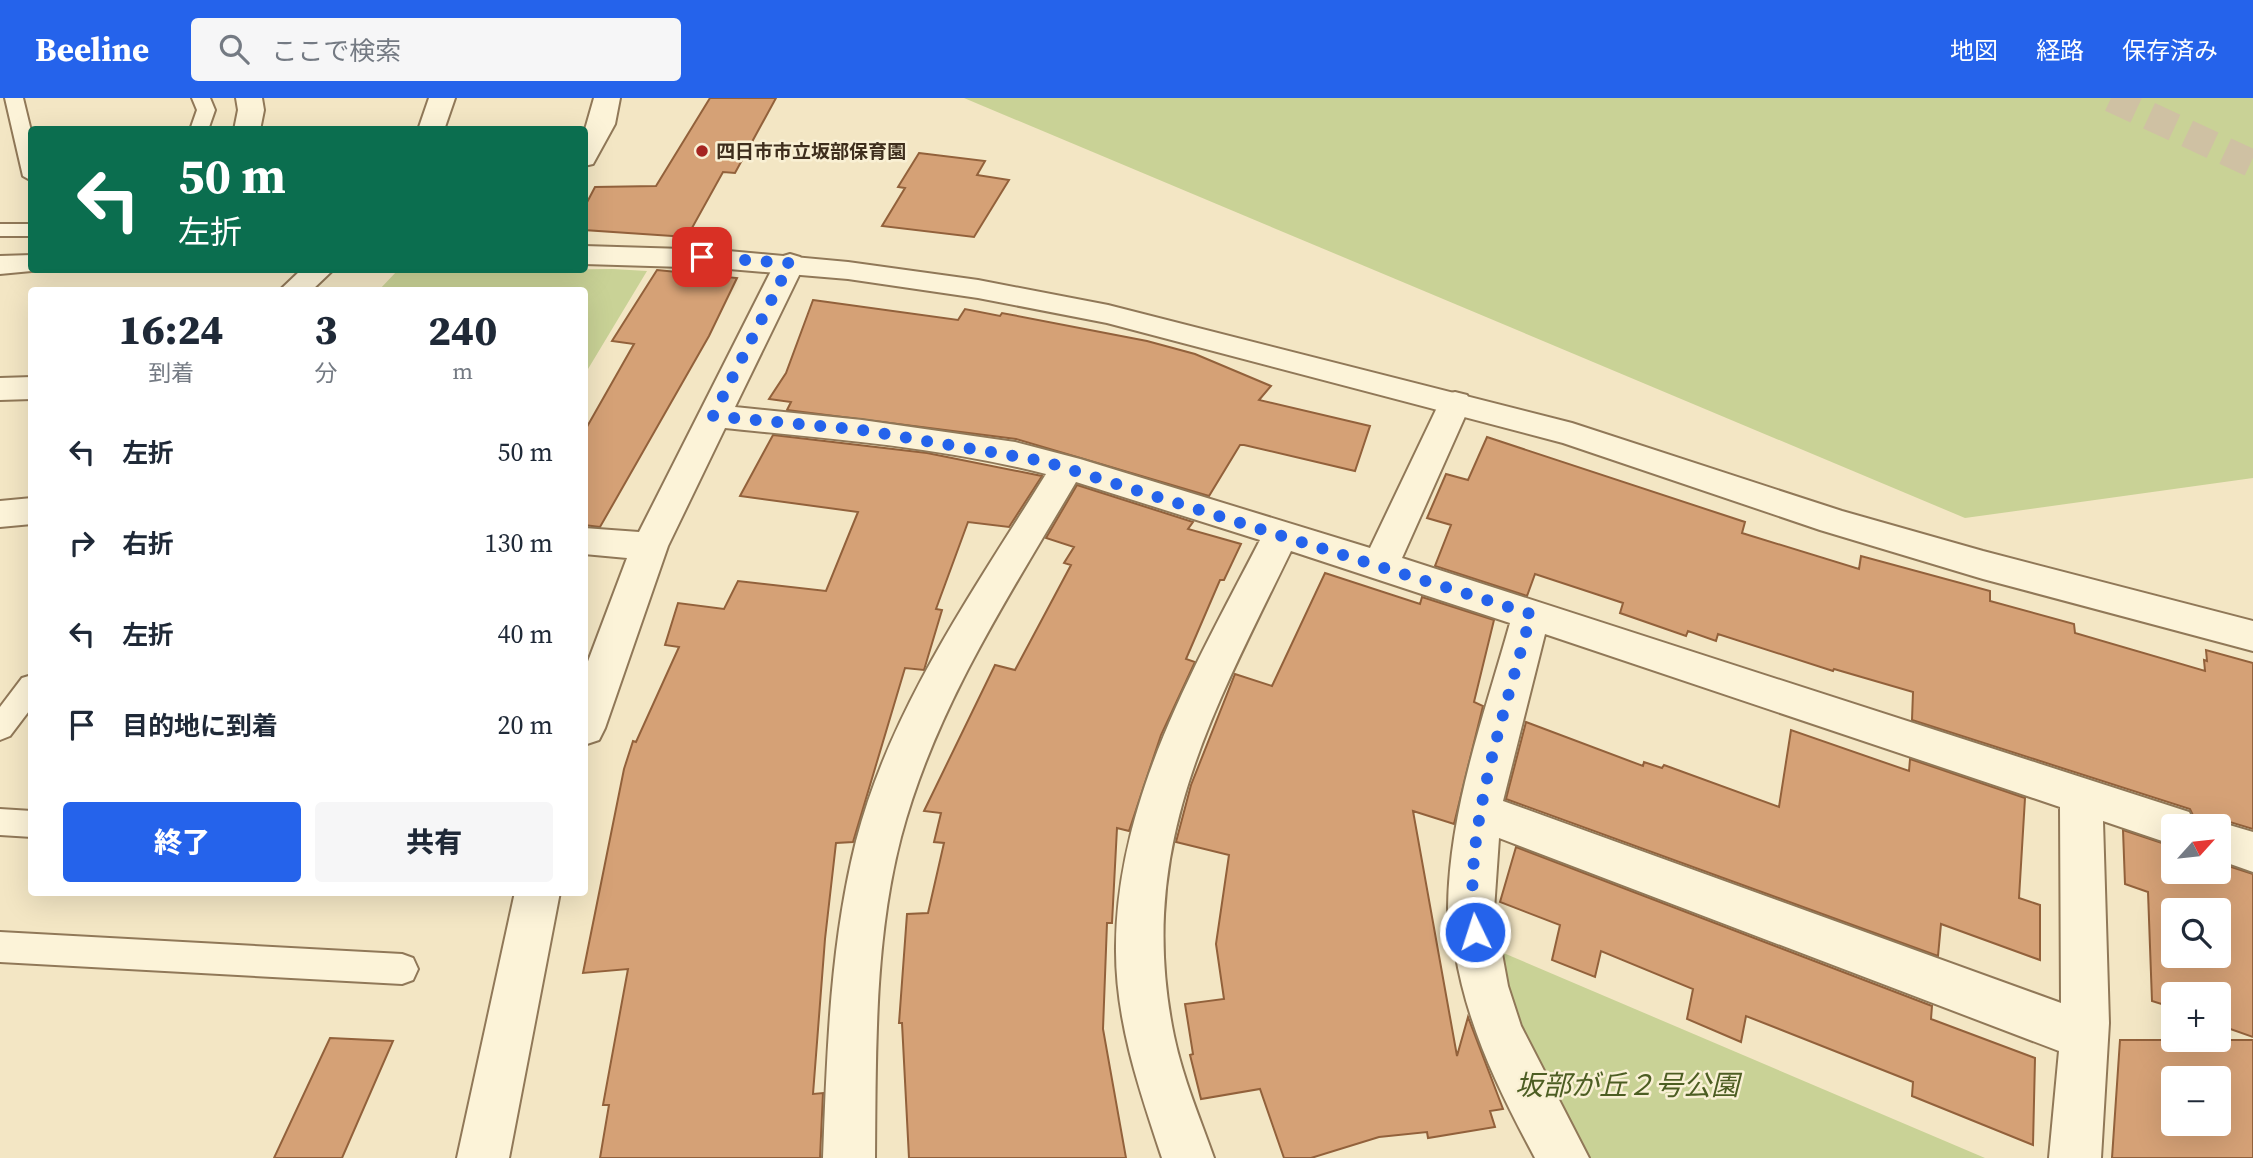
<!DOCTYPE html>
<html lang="ja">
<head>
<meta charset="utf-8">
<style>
	:root { --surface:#fff; --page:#f6f6f7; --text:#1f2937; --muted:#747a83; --accent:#2563eb }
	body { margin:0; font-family:"Source Serif 4","Noto Sans JP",serif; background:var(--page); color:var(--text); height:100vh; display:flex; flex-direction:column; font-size:26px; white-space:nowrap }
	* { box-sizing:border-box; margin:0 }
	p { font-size:23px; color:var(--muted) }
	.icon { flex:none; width:38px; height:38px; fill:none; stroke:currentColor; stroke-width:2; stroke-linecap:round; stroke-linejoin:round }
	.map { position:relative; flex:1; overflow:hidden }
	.drawer { position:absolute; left:28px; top:189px; width:560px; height:609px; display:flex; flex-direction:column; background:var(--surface); border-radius:7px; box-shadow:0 7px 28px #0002 }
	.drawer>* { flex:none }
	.top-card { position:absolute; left:28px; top:28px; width:560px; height:147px; border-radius:7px; box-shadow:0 7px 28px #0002; background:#0b6e4f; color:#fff; overflow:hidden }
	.needle { width:46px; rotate:63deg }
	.tools { position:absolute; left:2161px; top:716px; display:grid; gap:14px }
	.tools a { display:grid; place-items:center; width:70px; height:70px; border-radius:7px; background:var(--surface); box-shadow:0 7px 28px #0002; font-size:35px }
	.pin { position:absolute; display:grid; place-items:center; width:60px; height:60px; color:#fff; margin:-30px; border-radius:14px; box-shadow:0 4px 10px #0006 }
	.me { position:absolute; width:77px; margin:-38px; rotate:356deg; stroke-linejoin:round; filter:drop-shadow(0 0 5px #0008) }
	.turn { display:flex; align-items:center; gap:24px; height:147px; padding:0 35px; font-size:32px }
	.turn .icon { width:91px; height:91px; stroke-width:2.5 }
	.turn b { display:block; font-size:49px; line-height:60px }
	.eta { display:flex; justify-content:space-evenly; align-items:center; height:119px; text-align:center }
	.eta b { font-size:42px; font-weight:800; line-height:49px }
	.cta { display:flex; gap:14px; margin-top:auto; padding:14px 35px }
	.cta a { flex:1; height:80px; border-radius:7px; background:var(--accent); color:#fff; font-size:28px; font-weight:800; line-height:80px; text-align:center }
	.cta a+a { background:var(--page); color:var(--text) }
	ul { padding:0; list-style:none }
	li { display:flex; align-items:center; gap:21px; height:91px; padding:0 35px }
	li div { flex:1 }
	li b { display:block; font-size:26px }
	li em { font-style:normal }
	header { display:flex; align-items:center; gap:42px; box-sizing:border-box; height:98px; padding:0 35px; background:var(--accent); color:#fff }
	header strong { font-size:33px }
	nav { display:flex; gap:38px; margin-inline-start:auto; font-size:24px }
	.search { width:490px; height:63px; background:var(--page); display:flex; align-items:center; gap:18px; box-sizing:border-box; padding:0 24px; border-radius:7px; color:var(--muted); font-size:26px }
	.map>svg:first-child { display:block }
	.green { fill:#c9d296 }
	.building { fill:#d5a176; stroke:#92613b; stroke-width:2; fill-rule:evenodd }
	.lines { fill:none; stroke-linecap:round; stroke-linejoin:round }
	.trunk-tunnel { stroke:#cfc1a3; stroke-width:28; stroke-dasharray:28 14; stroke-linecap:butt }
	.service-casing { stroke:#907858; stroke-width:4 }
	.minor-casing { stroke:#907858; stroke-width:4 }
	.tertiary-casing { stroke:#907858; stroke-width:4 }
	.service { fill:#fcf3d8; fill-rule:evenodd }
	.minor { fill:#fcf3d8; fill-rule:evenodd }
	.tertiary { fill:#fcf3d8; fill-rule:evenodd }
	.route { stroke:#2563eb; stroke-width:12; stroke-dasharray:0 21.6 }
	.poi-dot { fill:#a52521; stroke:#f9f0d4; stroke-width:2.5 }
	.labels { text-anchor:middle; stroke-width:5; stroke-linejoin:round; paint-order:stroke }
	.far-poi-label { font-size:19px; font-weight:bold; fill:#3e2e1d; stroke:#f9f0d4; text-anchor:start }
	.near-park-label { font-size:28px; font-style:italic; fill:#4c5d22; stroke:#f9f0d4 }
</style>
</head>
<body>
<header>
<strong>Beeline</strong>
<div class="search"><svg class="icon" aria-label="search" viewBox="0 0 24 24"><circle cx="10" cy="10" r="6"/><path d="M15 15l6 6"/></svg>ここで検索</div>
<nav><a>地図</a><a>経路</a><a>保存済み</a></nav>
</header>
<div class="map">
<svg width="2253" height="1060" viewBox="0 0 2253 1060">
	<rect width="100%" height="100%" fill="#f3e6c4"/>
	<path class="green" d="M964 0H2253V380L1965 420Z
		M613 171 647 173 585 276 584 192H379L397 173Z
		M1494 851 1985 1060H1587L1520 930Z"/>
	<path class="building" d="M710 0H776L735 75 723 74 687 139 584 132V110L595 89 656 88Z
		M919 55 985 63 977 77 1009 82 974 139 882 128 905 90 898 89Z
		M657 172 737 180 709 238 600 429 584 427V334L634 246 612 243Z
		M813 202 958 222 965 211 1000 218 1002 215 1147 243 1195 256 1271 288 1259 302 1370 328 1355 373 1244 347H1240L1209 398 1016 341 787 312 791 304 769 301 786 275Z
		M773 337 927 355 1042 378 1009 429 968 424 936 511 942 512 924 572 905 570 853 744 836 745 825 841 813 996 823 995 820 1060H600L609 1007H603L628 871 583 875 624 671 633 643 636 644 679 549 665 547 678 505 724 511 738 483 826 493 858 414 740 398Z
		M1487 339 1745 424 1742 435 1859 471 1861 458 1990 493V503L2074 526 2075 535 2205 573 2204 562 2207 563 2206 552 2253 565V731L2220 721 2198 728 2190 711 1912 622 1913 594 1834 571 1833 573 1718 536 1716 543 1688 533 1686 538 1620 515 1623 505 1535 476 1527 498 1435 468 1451 427 1427 420 1446 376 1468 382Z
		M1077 387 1193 424 1188 431 1241 446 1224 482H1220L1186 561 1195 564 1161 637 1129 733 1117 730 1112 825H1107L1103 931 1126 1060H909L902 925H899L907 816 928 815 944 745 934 744 941 715 924 713 995 567 1015 572 1071 467 1064 465 1074 449 1046 440Z
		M1325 475 1420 506 1422 499 1494 522 1474 604 1483 608 1454 726 1413 713 1457 958 1468 919 1503 1011 1490 1013 1495 1029 1428 1040 1427 1034 1379 1039 1311 1060H1284L1260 991 1201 1001 1190 957 1193 956 1185 906 1224 901 1216 846 1229 757 1176 744 1191 687 1235 576 1272 588Z
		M1526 624 1643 668 1644 664 1662 670 1664 667 1779 709 1791 632 1909 673 1910 661 2025 700 2019 800 2040 807V862L1941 826 1938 858 1506 701Z
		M2123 732 2174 749V774H2219V765L2253 776V939L2219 927V896H2174V910L2152 903 2148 794 2125 786ZM2174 812H2219V858H2174Z
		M1516 749 1932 908 1931 921 2035 960 2033 1047 1912 998 1913 984 1746 918 1741 944 1687 921 1693 891 1601 853 1595 879 1552 862 1560 827 1500 804Z
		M330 940 393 943 342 1060H274Z
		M2120 942H2253V1060H2112ZM2174 980H2219V1026H2174Z"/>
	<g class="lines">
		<path class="trunk-tunnel" d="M2111 0 2253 66"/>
		<defs>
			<path id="service" d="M5 0H23L32 37V83L23 78Z
				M192 0H210L215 12 208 32H190L197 12Z
				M0 126H32V138H0Z
				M32 577V609L10 638 0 642V609L22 580Z
				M0 711 32 713V739L0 737Z
				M0 834 402 856 413 860 418 871 413 882 402 886 0 864Z"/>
			<path id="minor" d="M236 0H262L264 12 260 32H234L238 12Z
				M429 0H455L444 32H418Z
				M594 0H620L615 26 593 66 584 68V35Z
				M790 156 800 159 805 165 735 309 862 322 1015 344 1080 361 1370 450 1443 297 1455 294 1467 297 1471 305 1402 460 2189 714 2196 728H2174V747L2103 723 2109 925 2101 1060H2049L2059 953 1499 740 1494 812 1508 888 1521 928 1589 1060H1535C1499 993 1467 928 1455 853 1452 839 1448 824 1448 810 1449 712 1484 618 1510 525L1291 453C1212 616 1135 749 1174 938 1183 981 1200 1020 1214 1060H1162C1139 991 1115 922 1116 848 1117 701 1194 570 1260 442L1076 384C1009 498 935 610 901 739 874 843 876 953 875 1060H823C827 954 830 847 856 743 891 609 974 492 1046 376 942 349 832 341 725 330L668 448 605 630 599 642 584 647V574L627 460 584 456V430L639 434 775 165 780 159ZM1545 536 2060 709 2061 905 1503 703Z
				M301 172H333L312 192H280Z
				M32 279V301L0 302V280Z
				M32 400V426L0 429V403Z
				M2219 724 2253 734V774L2219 762V728H2207Z
				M515 794H560L509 1060H457Z"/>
			<path id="tertiary" d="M584 148 717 152 848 164 978 182 1108 207 1572 325 1842 413 1983 453 2253 523V553L1983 481 1820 432 1563 345 1107 225 978 200 848 181 717 170 584 166Z
				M32 157V172H42L0 176V158Z"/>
		</defs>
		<use href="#service" class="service-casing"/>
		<use href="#minor" class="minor-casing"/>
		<use href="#tertiary" class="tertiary-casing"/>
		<use href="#service" class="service"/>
		<use href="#minor" class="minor"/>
		<use href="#tertiary" class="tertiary"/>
	</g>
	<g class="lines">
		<path class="route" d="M702 159 790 165 713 318 862 332 1043 363 1531 516C1506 611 1461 738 1475 834"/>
	</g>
	<circle class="poi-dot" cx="702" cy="53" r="7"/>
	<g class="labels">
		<g class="far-poi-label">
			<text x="716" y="60">四日市市立坂部保育園</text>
		</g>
		<g class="near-park-label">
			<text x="1627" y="997">坂部が丘２号公園</text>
		</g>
	</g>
</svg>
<div class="tools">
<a><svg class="needle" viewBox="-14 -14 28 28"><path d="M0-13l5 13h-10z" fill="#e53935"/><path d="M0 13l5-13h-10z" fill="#747a83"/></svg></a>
<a><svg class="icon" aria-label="search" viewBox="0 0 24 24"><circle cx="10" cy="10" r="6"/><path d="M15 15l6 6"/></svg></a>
<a>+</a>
<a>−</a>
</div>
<div class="pin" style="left:702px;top:159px;background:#d93025"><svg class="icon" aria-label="arrive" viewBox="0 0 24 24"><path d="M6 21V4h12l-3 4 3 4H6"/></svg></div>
<svg class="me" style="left:1475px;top:834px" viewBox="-20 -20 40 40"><circle r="17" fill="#2563eb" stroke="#fff" stroke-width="3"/><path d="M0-11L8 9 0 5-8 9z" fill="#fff"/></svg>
<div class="top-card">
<div class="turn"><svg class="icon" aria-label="left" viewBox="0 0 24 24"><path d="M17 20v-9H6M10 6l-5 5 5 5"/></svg><div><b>50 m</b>左折</div></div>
</div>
<section class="drawer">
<div class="eta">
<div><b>16:24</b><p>到着</p></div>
<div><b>3</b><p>分</p></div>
<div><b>240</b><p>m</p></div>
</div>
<ul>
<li><svg class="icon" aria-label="left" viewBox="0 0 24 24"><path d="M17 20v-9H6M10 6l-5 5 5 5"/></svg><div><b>左折</b></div><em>50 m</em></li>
<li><svg class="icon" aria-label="right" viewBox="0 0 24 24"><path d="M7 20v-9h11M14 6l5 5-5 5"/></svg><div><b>右折</b></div><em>130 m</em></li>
<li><svg class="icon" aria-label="left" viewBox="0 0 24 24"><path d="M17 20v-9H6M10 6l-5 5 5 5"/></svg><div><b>左折</b></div><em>40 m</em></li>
<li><svg class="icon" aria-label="arrive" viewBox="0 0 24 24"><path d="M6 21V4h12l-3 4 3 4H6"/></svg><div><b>目的地に到着</b></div><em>20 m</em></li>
</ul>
<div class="cta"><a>終了</a><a>共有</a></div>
</section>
</div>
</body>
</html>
